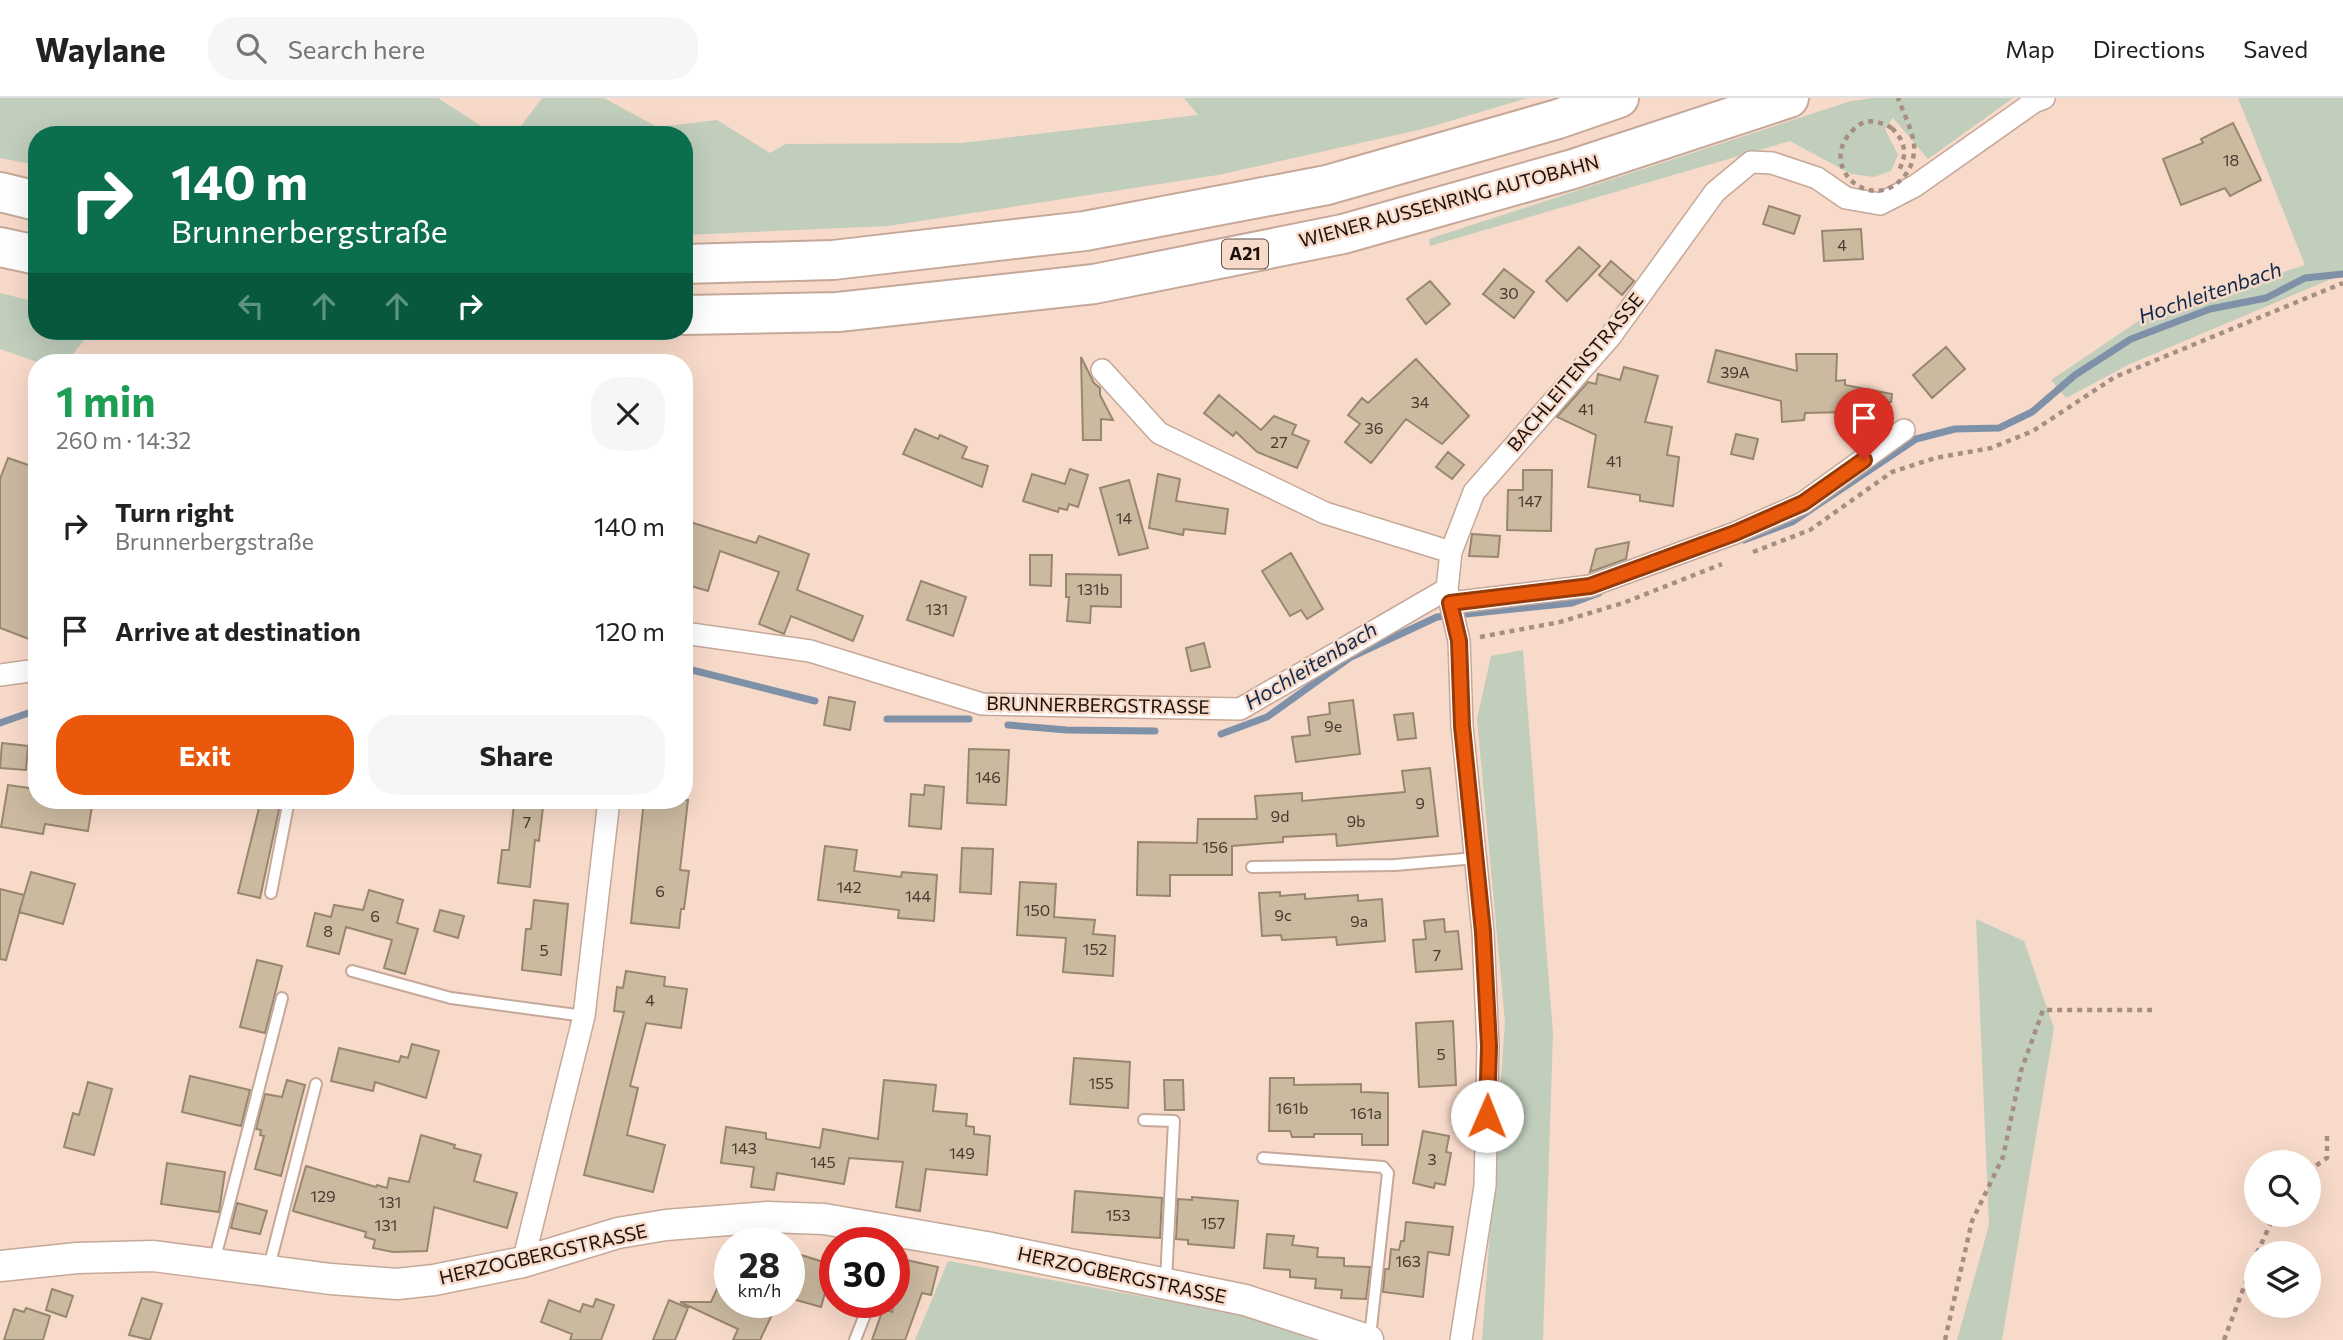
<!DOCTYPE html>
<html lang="en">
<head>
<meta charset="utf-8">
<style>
	:root { --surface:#fff; --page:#f6f6f6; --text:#222; --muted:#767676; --line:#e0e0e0; --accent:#ea580c }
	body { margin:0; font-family:Commissioner,sans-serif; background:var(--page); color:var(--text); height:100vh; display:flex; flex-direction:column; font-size:26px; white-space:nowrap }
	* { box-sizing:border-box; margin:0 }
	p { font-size:23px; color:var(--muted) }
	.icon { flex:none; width:38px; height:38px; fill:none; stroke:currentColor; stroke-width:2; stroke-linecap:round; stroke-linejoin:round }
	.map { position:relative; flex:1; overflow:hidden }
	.sheet { position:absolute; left:28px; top:256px; width:665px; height:455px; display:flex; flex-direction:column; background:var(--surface); border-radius:28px; box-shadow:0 7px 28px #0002 }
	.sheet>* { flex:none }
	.top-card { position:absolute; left:28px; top:28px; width:665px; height:214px; border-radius:28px; box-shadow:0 7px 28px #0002; background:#0b6e4f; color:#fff; overflow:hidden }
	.tools { position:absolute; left:2244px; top:1052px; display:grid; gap:14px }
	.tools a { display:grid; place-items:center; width:77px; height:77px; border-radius:50%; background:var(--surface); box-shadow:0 7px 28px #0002; font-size:35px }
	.speed { position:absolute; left:714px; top:1129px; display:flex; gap:14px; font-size:35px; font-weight:700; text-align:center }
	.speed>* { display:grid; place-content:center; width:91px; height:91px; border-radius:50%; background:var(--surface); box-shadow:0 7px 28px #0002; line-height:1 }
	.speed small { font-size:18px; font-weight:400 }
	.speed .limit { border:10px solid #d22; background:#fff; color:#111 }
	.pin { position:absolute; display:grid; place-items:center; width:60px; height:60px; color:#fff; margin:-72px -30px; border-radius:50% 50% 50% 0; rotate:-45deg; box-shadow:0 0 7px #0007 }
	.pin .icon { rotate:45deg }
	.me { position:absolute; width:77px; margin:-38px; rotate:1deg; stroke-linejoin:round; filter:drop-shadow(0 0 5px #0008) }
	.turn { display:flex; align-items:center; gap:24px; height:147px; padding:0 28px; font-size:32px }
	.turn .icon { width:91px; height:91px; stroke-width:2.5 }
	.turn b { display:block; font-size:49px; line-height:60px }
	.lanes { display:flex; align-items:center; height:66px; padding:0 28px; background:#0003; justify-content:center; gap:35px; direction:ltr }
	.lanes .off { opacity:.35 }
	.round { display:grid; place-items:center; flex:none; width:74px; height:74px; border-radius:28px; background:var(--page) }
	.head { display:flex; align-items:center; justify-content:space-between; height:119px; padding:0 28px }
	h1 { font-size:42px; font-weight:700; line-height:52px; color:#1e9e55 }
	.primary-button { display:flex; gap:14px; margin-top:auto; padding:14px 28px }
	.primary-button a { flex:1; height:80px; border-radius:28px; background:var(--accent); color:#fff; font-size:28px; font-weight:700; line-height:80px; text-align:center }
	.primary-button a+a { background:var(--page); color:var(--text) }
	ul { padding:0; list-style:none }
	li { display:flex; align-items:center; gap:21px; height:105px; padding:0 28px }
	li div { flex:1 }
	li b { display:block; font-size:26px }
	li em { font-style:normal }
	header { display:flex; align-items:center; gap:42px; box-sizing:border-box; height:98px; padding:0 35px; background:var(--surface); border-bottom:2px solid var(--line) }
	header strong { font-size:33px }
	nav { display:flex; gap:38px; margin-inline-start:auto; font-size:24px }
	.search { width:490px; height:63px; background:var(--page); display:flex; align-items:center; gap:18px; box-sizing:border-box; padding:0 24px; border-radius:28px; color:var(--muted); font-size:26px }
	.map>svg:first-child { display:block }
	.green { fill:#c1cebc }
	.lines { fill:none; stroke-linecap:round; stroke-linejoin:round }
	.stream { stroke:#7f91a8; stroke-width:7 }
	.building { fill:#cbbaa0; stroke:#98876f; stroke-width:2 }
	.service-casing { stroke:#c5a899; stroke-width:14 }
	.minor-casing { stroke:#c5a899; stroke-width:24 }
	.secondary-casing { stroke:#c5a899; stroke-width:33 }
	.motorway-casing { stroke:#c5a899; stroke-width:42 }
	.path { stroke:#a58e82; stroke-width:4.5; stroke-dasharray:5 5; stroke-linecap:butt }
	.service { stroke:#fff; stroke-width:10 }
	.minor { stroke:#fff; stroke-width:21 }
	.secondary { stroke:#fff; stroke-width:30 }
	.motorway { stroke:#fff; stroke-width:38 }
	.path-bridge { stroke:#a58e82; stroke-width:4.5; stroke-dasharray:5 5; stroke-linecap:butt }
	.route-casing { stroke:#983908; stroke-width:18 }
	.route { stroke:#ea580c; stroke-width:12 }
	.labels { text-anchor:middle; stroke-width:5; stroke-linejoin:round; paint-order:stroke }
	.number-label { font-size:16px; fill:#473b30 }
	.shield { fill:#f8daca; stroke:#5d4d44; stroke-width:2 }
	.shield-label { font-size:18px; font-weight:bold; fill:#1b110b }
	.street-label { font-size:19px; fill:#1b110b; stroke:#f8daca }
	.water-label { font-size:21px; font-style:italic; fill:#0f2a4c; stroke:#f8daca }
</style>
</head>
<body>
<header>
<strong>Waylane</strong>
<div class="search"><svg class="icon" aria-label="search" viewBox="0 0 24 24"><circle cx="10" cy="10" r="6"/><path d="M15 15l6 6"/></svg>Search here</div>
<nav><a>Map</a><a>Directions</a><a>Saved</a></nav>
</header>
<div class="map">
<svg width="2343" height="1242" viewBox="0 0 2343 1242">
	<rect width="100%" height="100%" fill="#f8daca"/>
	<path class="green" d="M0 0H438L495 37H37V67L0 60Z
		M542 0H604L657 29 717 22 770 55 786 46 962 45 1198 17 1184 0H1528L1423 31 1218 77 888 128 684 137V37H514Z
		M1873 0H2013L1928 61 1893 20 1885 31 1898 57 1891 73 1874 79 1851 76 1790 43 1430 148 1429 141 1851 3Z
		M2238 0H2343V176L2130 266 2066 300 2051 282 2146 218 2305 167Z
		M0 195 37 204V233H91L67 264H37L0 251Z
		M1523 552 1553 936 1543 1242H1482L1505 924 1477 621 1491 558Z
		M1976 821 2024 843 2054 930 2002 1242H1957L1989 1127Z
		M948 1163 1244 1217 1314 1242H915Z"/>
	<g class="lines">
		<path class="stream" d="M1744 442 1792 424 1916 341 1955 331 1999 330 2032 314 2075 277 2131 241 2210 211 2266 200 2305 180 2343 176
			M684 570 815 603
			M887 621H969
			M0 625 37 612
			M1008 627 1067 632 1155 633
			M1221 636 1267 619 1351 559 1437 519 1572 505 1599 495"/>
	</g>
	<path class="building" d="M2233 25 2261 82 2230 98 2225 90 2181 107 2163 61 2203 45 2201 41Z
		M1769 108 1800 118 1794 136 1763 126Z
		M1861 131 1863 161 1824 163 1822 133Z
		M1579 149 1600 168 1567 203 1546 183Z
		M1611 163 1634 183 1622 197 1599 177Z
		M1504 171 1534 194 1514 220 1483 196Z
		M1430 183 1450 206 1426 226 1407 201Z
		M1946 249 1965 271 1932 300 1913 277Z
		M1716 252 1797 273 1796 256H1837L1836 283 1845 282V287L1892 296 1891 304 1846 306V314L1805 315 1804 322 1782 324 1781 303 1708 284Z
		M1081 259 1094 285 1100 290V297L1113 322 1101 321V342H1083Z
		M1416 261 1469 318 1442 346 1406 321 1371 365 1345 344 1360 326 1348 317 1362 300 1368 305Z
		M1624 269 1658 278 1645 324 1672 329 1667 357 1679 359 1673 408 1640 403V397L1588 389 1596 337 1557 319 1588 284 1596 286 1598 276 1620 282Z
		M1219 297 1261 332 1274 318 1296 327 1292 336 1309 343 1297 370 1257 354 1236 334 1233 338 1204 315Z
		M915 331 938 341 940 337 967 349 962 360 988 368 982 389 903 356Z
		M1736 336 1758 341 1753 361 1731 356Z
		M1448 354 1464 367 1452 381 1436 369Z
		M8 360 37 370V544L0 530V381Z
		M1070 371 1088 377 1078 409 1069 406 1067 412 1059 410 1058 414 1023 403 1032 376 1065 386Z
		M1523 372H1552L1551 433 1507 432 1508 392H1523Z
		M1158 376 1180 381 1176 403 1228 411 1225 436 1184 431 1183 437 1149 430Z
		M1129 382 1148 450 1119 457 1100 390Z
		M684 422 756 445 759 438 809 456 797 492 863 518 853 543 791 518 784 536 759 526 779 474 720 453 708 493 684 486Z
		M1472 436 1500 438 1498 459 1469 458Z
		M1629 444 1626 461 1590 474 1596 451Z
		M1291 455 1323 511 1307 521 1301 512 1290 518 1262 473Z
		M1030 457H1052L1051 488 1030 487Z
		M1066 476 1121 477V509L1091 508 1090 525 1067 523 1069 499H1066Z
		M921 483 966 499 953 538 907 522Z
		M1204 545 1210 569 1191 573 1186 550Z
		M829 599 855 604 850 632 824 627Z
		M1353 602 1360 656 1296 664 1292 639 1310 637 1308 619 1330 616 1329 605Z
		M1413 615 1416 640 1398 642 1394 617Z
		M2 645 28 648 26 672 0 670Z
		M969 651 1009 652 1006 707 967 705Z
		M1430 670 1438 738 1337 748 1336 736 1283 739V744L1232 748V777H1170V798L1137 797 1138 744 1197 745 1198 721H1257L1255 698 1302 695V703L1405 694 1402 673Z
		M8 687 37 691V702H93L88 733 45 726 43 736 1 729Z
		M925 687 944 689 941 731 909 728 911 696 924 697Z
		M261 702H281L260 800 238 795Z
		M644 702H688L680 772 689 773 684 811H681L679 830 631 825Z
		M514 706 543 709 539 743 535 742 530 789 498 785 502 752H509Z
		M825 748 857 752 854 773 901 779 902 774 937 777 934 823 898 820 899 812 818 802Z
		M962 750 993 751 991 796 960 794Z
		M31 774 75 786 63 826 19 814Z
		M1020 784 1056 786 1054 819 1095 822 1093 836 1115 838 1113 878 1063 874 1066 840 1017 837Z
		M0 791 24 797 6 862 0 861Z
		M369 792 403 802 397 825 418 831 405 876 384 870 392 842 346 829 339 856 307 848 315 815 331 819 334 807 363 812Z
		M1280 794V798L1305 796V801L1358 797V803L1382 801 1385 843 1337 847 1336 839 1282 842 1281 837 1262 838 1259 795Z
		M534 802 568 806 561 877 522 872 526 831H531Z
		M440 812 464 818 458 840 434 833Z
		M1444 821 1445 834 1458 833 1462 871 1416 874 1413 842 1426 841 1424 823Z
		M257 862 282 868 265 935 240 929Z
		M626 873 665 879 664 888 687 891 681 930 646 925 630 988 638 990 627 1037 665 1047 653 1094 584 1077 624 914 614 913 617 889 623 890Z
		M1453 923 1456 987 1419 989 1416 925Z
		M412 946 439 953 426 1000 375 984 373 993 331 983 339 950 399 964 401 958 408 960Z
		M1074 960 1130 964 1128 1010 1070 1006Z
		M190 978 250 992 241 1028 182 1014Z
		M1270 980H1294V987L1361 986V994L1388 995V1047H1362V1036H1314V1039H1292L1290 1033H1269Z
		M287 982 305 987 281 1078 255 1071 264 1038 260 1037 261 1032 256 1031 265 996 282 999Z
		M884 982 936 987 933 1013 967 1016 966 1028 974 1029V1036L990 1038 987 1077 926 1071 920 1113 896 1109 903 1064 849 1060 844 1086 777 1075 774 1092 751 1089 754 1069 721 1065 726 1029 766 1035V1041L820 1050 823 1031 878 1041Z
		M1164 982H1183L1184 1012H1165Z
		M88 984 112 991 94 1057 64 1049 73 1015 79 1017Z
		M1423 1033 1449 1038 1446 1054 1451 1055 1445 1087 1435 1085 1434 1090 1413 1085Z
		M421 1037 455 1047 454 1050 481 1057 474 1083 517 1095 507 1130 434 1109 427 1153 393 1154 373 1150 375 1142 365 1139 366 1134 293 1113 306 1068 376 1089 377 1087 387 1090 389 1080 409 1084Z
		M167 1065 225 1074 219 1114 161 1106Z
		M1075 1093 1162 1100 1160 1140 1072 1134Z
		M1192 1099 1238 1103 1234 1150 1188 1146V1142L1176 1141 1178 1101 1192 1102Z
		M237 1105 267 1113 260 1136 231 1130Z
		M1406 1124 1453 1129 1449 1157 1428 1154 1423 1199 1383 1194 1385 1171H1389L1391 1151 1399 1152 1401 1143H1404Z
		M1267 1136 1294 1138 1292 1147 1318 1150 1317 1159 1344 1160V1168L1370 1169 1366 1201 1341 1200 1342 1192 1315 1190 1316 1181 1290 1179V1172L1264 1170Z
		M798 1156 833 1167 821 1209 789 1200V1188Z
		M902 1161 938 1169 931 1197 922 1195 905 1242H872L883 1211 892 1214Z
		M730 1163V1204H778L760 1242H733L738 1231 680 1204H711Z
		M52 1191 73 1198 66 1219 46 1212Z
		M142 1200 162 1206 150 1242 129 1237Z
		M596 1201 614 1207 601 1242H570L572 1236 541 1224 549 1202 580 1214 583 1206 593 1209Z
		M669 1202 688 1210 675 1242H653Z
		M26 1210 50 1218 43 1242H4L14 1211 24 1214Z"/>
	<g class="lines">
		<defs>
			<path id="service" d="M1252 769 1395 767 1476 760
				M271 795 289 702
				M352 873 451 900 584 918
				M1144 1022 1174 1023 1166 1183
				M1263 1060 1383 1069 1388 1075 1370 1239
				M214 1164 282 900
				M269 1169 316 986
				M855 1242 870 1204"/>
			<path id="minor" d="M1102 272 1159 335 1325 415 1451 454
				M1450 505 1590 488 1735 435 1803 405 1904 332
				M684 535 810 553 982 606 1240 611 1447 491
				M0 577 37 572
				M523 1164 584 918 609 702
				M1461 1242 1485 1088 1488 948 1483 834 1462 628 1459 543 1447 491 1451 454 1474 394 1610 239 1715 94 1751 64 1772 65 1817 80 1846 100 1880 106 1915 88 2034 4 2044 0"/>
			<path id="secondary" d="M0 1168 77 1160 154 1158 331 1181 397 1186 434 1182 523 1164 618 1135 666 1127 767 1119 824 1121 986 1149 1245 1202 1368 1242"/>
			<path id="motorway" d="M0 94 37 103
				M0 149 37 157
				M684 166 833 162 1085 133 1327 87 1558 21 1619 0
				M684 217 838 214 1094 186 1343 136 1573 71 1789 0"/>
		</defs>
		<use href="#service" class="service-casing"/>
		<use href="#minor" class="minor-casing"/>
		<use href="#secondary" class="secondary-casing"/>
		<use href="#motorway" class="motorway-casing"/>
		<path class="path" d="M1892 30C1905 44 1908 55 1899 72
			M1753 454 1810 432 1892 374 1935 360 1991 350 2033 333 2115 279 2343 185
			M1480 539 1560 524 1623 505 1722 466
			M2308 1073 2327 1060V1034
			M2257 1155 2275 1116
			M1945 1242 1972 1123 2003 1059 2021 973 2043 912H2152
			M2224 1242 2256 1157"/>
		<use href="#service" class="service"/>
		<use href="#minor" class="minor"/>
		<use href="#secondary" class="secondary"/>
		<use href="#motorway" class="motorway"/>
		<path class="path-bridge" d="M1892 30C1878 23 1866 19 1854 31 1814 68 1873 120 1906 76 1912 68 1915 56 1914 46 1912 31 1903 14 1898 0"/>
	</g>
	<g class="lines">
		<defs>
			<path id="route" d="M1487 1018 1489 948 1483 834 1462 628 1459 543 1450 505 1590 488 1735 435 1803 405 1864 362"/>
		</defs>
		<use href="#route" class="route-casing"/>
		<use href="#route" class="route"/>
	</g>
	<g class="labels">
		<g class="number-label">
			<text x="2231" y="68">18</text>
			<text x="1842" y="153">4</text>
			<text x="1509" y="201">30</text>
			<text x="1735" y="280">39A</text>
			<text x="1420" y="310">34</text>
			<text x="1586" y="317">41</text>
			<text x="1374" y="336">36</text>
			<text x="1279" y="350">27</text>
			<text x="1614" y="369">41</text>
			<text x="1530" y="409">147</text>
			<text x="1124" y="426">14</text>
			<text x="1093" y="497">131b</text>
			<text x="937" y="517">131</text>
			<text x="1333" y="634">9e</text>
			<text x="988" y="685">146</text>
			<text x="1420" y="711">9</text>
			<text x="1280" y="724">9d</text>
			<text x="1356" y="729">9b</text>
			<text x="527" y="730">7</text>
			<text x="1215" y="755">156</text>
			<text x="849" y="795">142</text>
			<text x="660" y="799">6</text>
			<text x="918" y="804">144</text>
			<text x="1037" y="818">150</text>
			<text x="1283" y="823">9c</text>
			<text x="375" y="824">6</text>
			<text x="1359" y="829">9a</text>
			<text x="328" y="839">8</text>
			<text x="1095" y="857">152</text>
			<text x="544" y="858">5</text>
			<text x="1437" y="863">7</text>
			<text x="650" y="908">4</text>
			<text x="1441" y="962">5</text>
			<text x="1101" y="991">155</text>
			<text x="1292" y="1016">161b</text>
			<text x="1366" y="1021">161a</text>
			<text x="744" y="1056">143</text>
			<text x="962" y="1061">149</text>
			<text x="1432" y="1067">3</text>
			<text x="823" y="1070">145</text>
			<text x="323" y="1104">129</text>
			<text x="390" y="1110">131</text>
			<text x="1118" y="1123">153</text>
			<text x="1213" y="1131">157</text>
			<text x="386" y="1133">131</text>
			<text x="1408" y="1169">163</text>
		</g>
		<rect class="shield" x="1222" y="141.5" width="46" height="29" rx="5"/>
		<g class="shield-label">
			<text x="1245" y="162">A21</text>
		</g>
		<g class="street-label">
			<text transform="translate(1449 103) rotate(-15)" y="7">WIENER AUSSENRING AUTOBAHN</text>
			<text transform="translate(1575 274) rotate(-50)" y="7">BACHLEITENSTRASSE</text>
			<text transform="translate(1098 607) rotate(1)" y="7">BRUNNERBERGSTRASSE</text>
			<text transform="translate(543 1156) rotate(-13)" y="7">HERZOGBERGSTRASSE</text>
			<text transform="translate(1122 1177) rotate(12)" y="7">HERZOGBERGSTRASSE</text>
		</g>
		<g class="water-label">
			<text transform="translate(2210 195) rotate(-19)" y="7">Hochleitenbach</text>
			<text transform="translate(1311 568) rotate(-31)" y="7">Hochleitenbach</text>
		</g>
	</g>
</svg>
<div class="tools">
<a><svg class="icon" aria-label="search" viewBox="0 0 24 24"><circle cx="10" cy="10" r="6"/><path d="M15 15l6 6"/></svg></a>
<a><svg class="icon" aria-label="layers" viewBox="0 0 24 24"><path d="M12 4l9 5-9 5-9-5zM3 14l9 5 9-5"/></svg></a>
</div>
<div class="speed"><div>28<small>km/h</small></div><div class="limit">30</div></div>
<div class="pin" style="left:1864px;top:362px;background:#d93025"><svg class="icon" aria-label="arrive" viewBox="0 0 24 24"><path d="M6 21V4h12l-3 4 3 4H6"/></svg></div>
<svg class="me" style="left:1487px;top:1018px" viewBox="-20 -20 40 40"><circle r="19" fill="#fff"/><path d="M0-13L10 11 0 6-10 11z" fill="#ea580c"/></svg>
<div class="top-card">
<div class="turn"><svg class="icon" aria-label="right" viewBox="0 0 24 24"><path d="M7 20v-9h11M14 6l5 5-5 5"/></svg><div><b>140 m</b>Brunnerbergstraße</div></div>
<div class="lanes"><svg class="icon off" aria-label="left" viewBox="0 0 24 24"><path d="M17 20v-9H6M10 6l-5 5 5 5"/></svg><svg class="icon off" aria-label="ahead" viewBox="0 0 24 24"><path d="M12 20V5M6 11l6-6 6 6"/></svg><svg class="icon off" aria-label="ahead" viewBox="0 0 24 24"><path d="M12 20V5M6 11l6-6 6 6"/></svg><svg class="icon" aria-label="right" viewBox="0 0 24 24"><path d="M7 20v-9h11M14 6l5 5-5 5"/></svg></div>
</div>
<section class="sheet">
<div class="head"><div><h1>1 min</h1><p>260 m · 14:32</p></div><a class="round"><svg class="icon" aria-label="close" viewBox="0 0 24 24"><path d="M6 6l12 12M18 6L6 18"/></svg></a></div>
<ul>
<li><svg class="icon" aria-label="right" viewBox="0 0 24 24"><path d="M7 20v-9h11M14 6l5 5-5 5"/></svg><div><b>Turn right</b><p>Brunnerbergstraße</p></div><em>140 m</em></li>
<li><svg class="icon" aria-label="arrive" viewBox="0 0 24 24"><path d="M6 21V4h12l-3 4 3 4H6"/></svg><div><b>Arrive at destination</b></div><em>120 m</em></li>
</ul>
<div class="primary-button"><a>Exit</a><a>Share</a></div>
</section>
</div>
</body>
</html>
